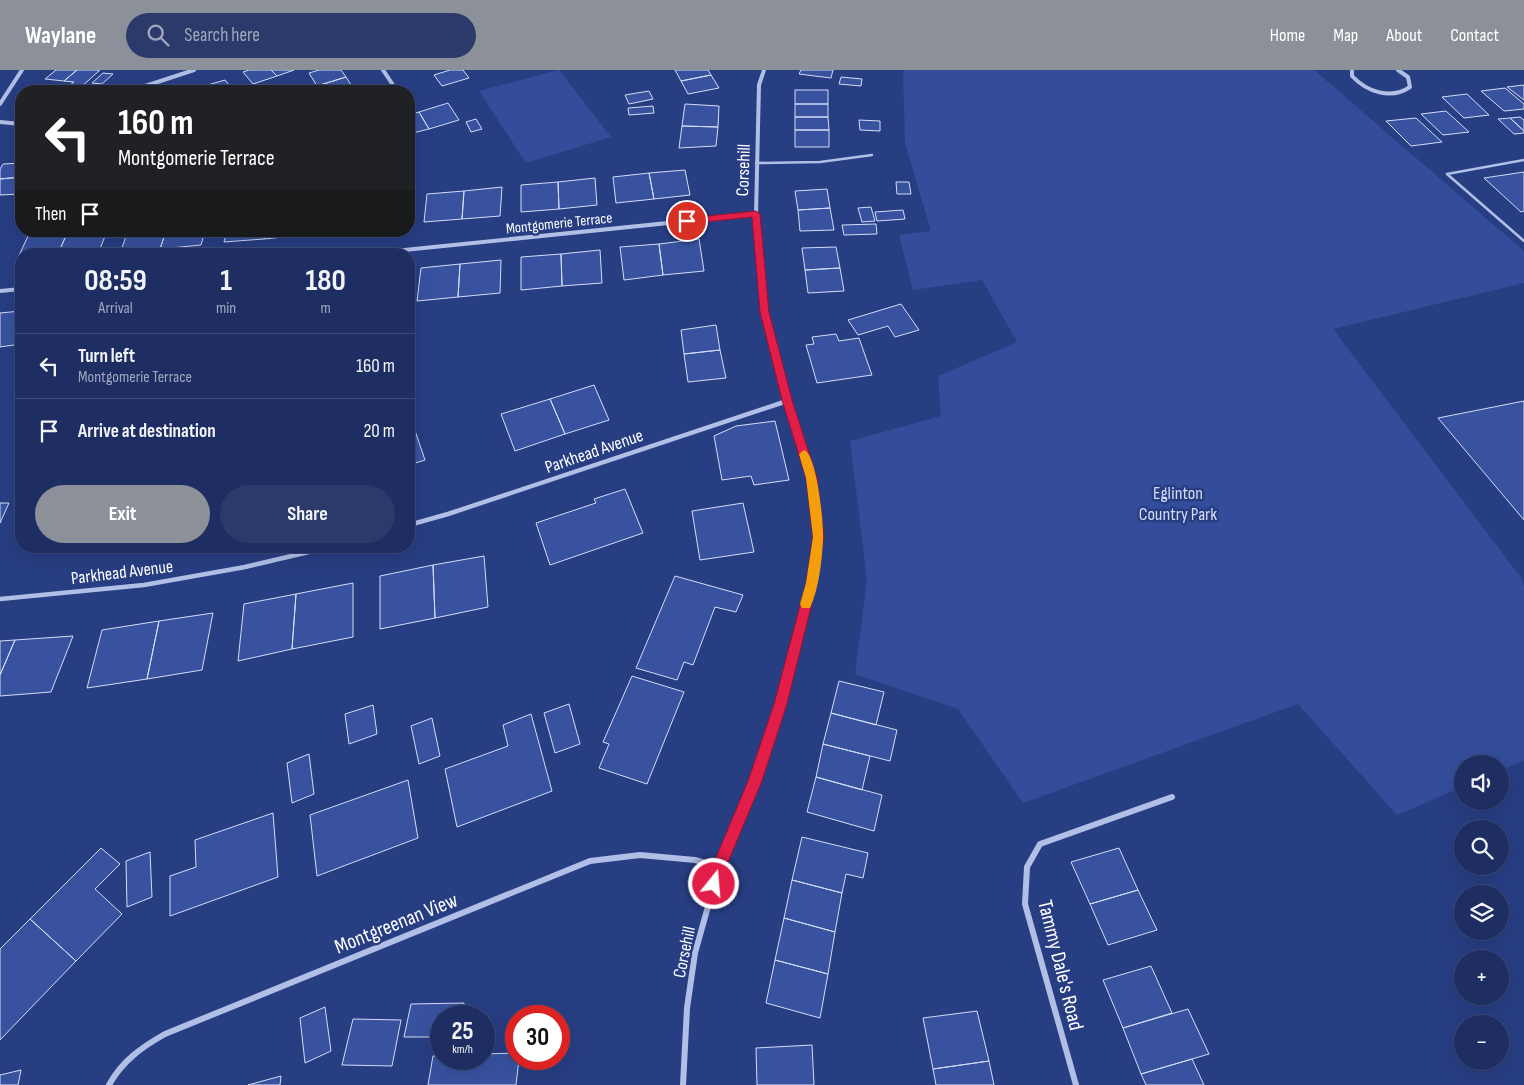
<!DOCTYPE html>
<html lang="en">
<head>
<meta charset="utf-8">
<style>
	:root { --surface:#1e2e62; --page:#2b3a6b; --text:#f1f3f6; --muted:#a1a8be; --line:#3c4a77; --accent:#8c9099 }
	body { margin:0; font-family:"Sofia Sans Condensed",sans-serif; background:var(--page); color:var(--text); height:100vh; display:flex; flex-direction:column; font-size:19px; white-space:nowrap }
	* { box-sizing:border-box; margin:0 }
	p { font-size:16px; color:var(--muted) }
	.icon { flex:none; width:28px; height:28px; fill:none; stroke:currentColor; stroke-width:2; stroke-linecap:round; stroke-linejoin:round }
	.map { position:relative; flex:1; overflow:hidden }
	.side { position:absolute; left:15px; top:178px; width:400px; height:305px; display:flex; flex-direction:column; background:var(--surface); border-radius:20px; box-shadow:0 5px 20px #0002,0 0 0 1px var(--line) }
	.side>* { flex:none }
	.hud { position:absolute; left:15px; top:15px; width:400px; height:152px; border-radius:20px; box-shadow:0 5px 20px #0002,0 0 0 1px var(--line); background:#202124; color:#fff; overflow:hidden }
	.controls { position:absolute; left:1454px; top:685px; display:grid; gap:10px }
	.controls a { display:grid; place-items:center; width:55px; height:55px; border-radius:50%; background:var(--surface); box-shadow:0 5px 20px #0002,0 0 0 1px var(--line); font-size:25px }
	.speed { position:absolute; left:430px; top:935px; display:flex; gap:10px; font-size:25px; font-weight:700; text-align:center }
	.speed>* { display:grid; place-content:center; width:65px; height:65px; border-radius:50%; background:var(--surface); box-shadow:0 5px 20px #0002,0 0 0 1px var(--line); line-height:1 }
	.speed small { font-size:12px; font-weight:400 }
	.speed .limit { border:8px solid #d22; background:#fff; color:#111 }
	.pin { position:absolute; display:grid; place-items:center; width:42px; height:42px; color:#fff; margin:-21px; border:2px solid #fff; border-radius:50%; box-shadow:0 1px 5px #0007 }
	.me { position:absolute; width:55px; margin:-28px; rotate:17deg; stroke-linejoin:round; filter:drop-shadow(0 0 4px #0008) }
	.turn { display:flex; align-items:center; gap:18px; height:105px; padding:0 20px; font-size:22px }
	.turn .icon { width:65px; height:65px; stroke-width:2.5 }
	.turn b { display:block; font-size:35px; line-height:42px }
	.then { display:flex; align-items:center; height:48px; padding:0 20px; background:#0003; gap:10px; font-size:19px }
	.eta { display:flex; justify-content:space-evenly; align-items:center; height:85px; text-align:center }
	.eta b { font-size:30px; font-weight:700; line-height:35px }
	.button { display:flex; gap:10px; margin-top:auto; padding:10px 20px }
	.button a { flex:1; height:58px; border-radius:30px; background:var(--accent); color:#fff; font-size:20px; font-weight:700; line-height:58px; text-align:center }
	.button a+a { background:var(--page); color:var(--text) }
	ul { padding:0; list-style:none }
	li { display:flex; align-items:center; gap:15px; height:65px; padding:0 20px; border-top:1px solid var(--line) }
	li div { flex:1 }
	li b { display:block; font-size:19px }
	li em { font-style:normal }
	header { display:flex; align-items:center; gap:30px; box-sizing:border-box; height:70px; padding:0 25px; background:var(--accent); color:#fff }
	header strong { font-size:24px }
	nav { display:flex; gap:28px; margin-inline-start:auto; font-size:18px }
	.search { width:350px; height:45px; background:var(--page); display:flex; align-items:center; gap:12px; box-sizing:border-box; padding:0 18px; border-radius:28px; color:var(--muted); font-size:19px }
	.map>svg:first-child { display:block }
	.green { fill:#334d9a }
	.building { fill:#3852a0; stroke:#d4ddf6 }
	.lines { fill:none; stroke-linecap:round; stroke-linejoin:round }
	.lane { stroke:#b1bfe7; stroke-width:2.5 }
	.street-far2 { stroke:#b1bfe7; stroke-width:4 }
	.street-far1 { stroke:#b1bfe7; stroke-width:4.5 }
	.street { stroke:#b1bfe7; stroke-width:6 }
	.route { fill:#e11d48; stroke:#92132f }
	.slow { fill:#f59e0b }
	.labels { text-anchor:middle; stroke-width:5; stroke-linejoin:round; paint-order:stroke }
	.far-street-label { font-size:15px; fill:#fff; stroke:#283e83 }
	.street-label { font-size:18px; fill:#fff; stroke:#283e83 }
	.park-label { font-size:18px; fill:#d4ddf6; stroke:#283e83 }
	.near-street-label { font-size:21px; fill:#fff; stroke:#283e83 }
</style>
</head>
<body>
<header>
<strong>Waylane</strong>
<div class="search"><svg class="icon" aria-label="search" viewBox="0 0 24 24"><circle cx="10" cy="10" r="6"/><path d="M15 15l6 6"/></svg>Search here</div>
<nav><a>Home</a><a>Map</a><a>About</a><a>Contact</a></nav>
</header>
<div class="map">
<svg width="1524" height="1015" viewBox="0 0 1524 1015">
	<rect width="100%" height="100%" fill="#283e83"/>
	<path class="green" d="M559 0 611 67 526 93 479 21Z
		M903 0H1314L1524 181V213L1333 259 1522 509 1524 517V690L1500 701V694H1462V717L1397 745 1298 634 1023 733 958 639 855 604 867 510 850 371 941 346 938 306 1017 272 982 210 913 220 899 165 931 161 905 73Z"/>
	<path class="building" d="M56 0H77L64 11 45 9Z
		M77 0H100L80 18 69 16 74 12 64 11Z
		M249 0H271L277 6 253 14 243 2Z
		M271 0H294L277 6Z
		M319 0H341L346 7 317 16 309 3Z
		M450 0H463L469 8 442 16 434 5Z
		M675 0H708L711 5 681 11Z
		M801 0H833L831 8 799 4Z
		M103 3 113 4 102 14 92 13Z
		M711 5 719 18 688 24 681 11Z
		M346 7 353 18 344 21H321L317 16Z
		M841 7 862 9 861 16 839 14Z
		M225 10 234 21H204L201 17Z
		M1524 15V30L1507 17Z
		M1505 18 1524 34V39L1504 41 1481 21Z
		M795 20H828V34H795Z
		M649 21 653 29 629 34 625 25Z
		M1467 24 1489 45 1464 48 1442 27Z
		M448 33 459 50 429 59 419 42Z
		M685 34 719 36 718 57 682 56Z
		M795 34H828V47H795Z
		M653 36 654 43 629 45 628 38Z
		M1446 41 1469 62 1443 65 1421 44Z
		M419 42 429 59 409 64V45Z
		M795 47H828L829 60H795Z
		M1520 47 1524 50V61L1510 48Z
		M1416 48 1442 72 1411 76 1386 51Z
		M1510 48 1524 61V63L1514 64 1498 49Z
		M476 49 482 59 471 62 466 52Z
		M859 50 880 51V61L860 60Z
		M682 56 718 57 716 76 679 78Z
		M795 60H829V77H795Z
		M21 93V107L0 109V99L3 94Z
		M685 100 690 125 654 129 649 103Z
		M1524 102V141L1521 142 1484 108Z
		M649 103 654 129 616 133 613 107Z
		M21 107V124L0 125V109Z
		M595 108 597 135 559 139 558 112Z
		M558 112 559 139 521 142V115Z
		M896 112H909L911 124H897Z
		M502 117 500 146 462 149 464 121Z
		M827 119 830 138 798 140 795 121Z
		M464 121 462 149 424 152 427 124Z
		M871 137 875 151 862 152 858 138Z
		M830 138 834 160 800 161 798 140Z
		M903 140 905 149 877 151 875 142Z
		M876 154 877 164 844 165 842 155Z
		M53 161H68L58 184H21V193L15 194 29 164Z
		M68 161H107L98 184H58Z
		M128 161H166L160 179 120 183Z
		M166 161H205L201 175 160 179Z
		M227 161H266L264 169 224 172Z
		M266 161H303V165L264 169Z
		M699 169 704 201 663 205 659 174Z
		M659 174 663 205 624 210 620 177Z
		M836 177 840 198 805 200 802 178Z
		M600 180 602 213 562 216 561 184Z
		M561 184 562 216 521 220V187Z
		M501 190 500 223 458 227 460 194Z
		M460 194 458 227 417 231 421 198Z
		M840 198 844 221 808 223 805 200Z
		M901 234 919 260 895 267 888 256 858 265 848 250Z
		M21 241V274L0 277V243Z
		M716 255 720 280 684 284 681 260Z
		M836 264 839 271 859 268 872 305 817 313 806 275 814 274 812 267Z
		M720 280 726 308 688 312 684 284Z
		M594 315 609 350 565 364 550 329Z
		M550 329 565 364 515 381 501 344Z
		M1524 331V450L1438 348Z
		M775 351 789 410 754 415 751 406 722 410 714 366 736 356Z
		M412 352 425 390 409 395V353Z
		M625 419 643 463 550 495 536 453 596 433 594 429Z
		M0 433H9L0 453Z
		M743 433 754 482 700 490 692 441Z
		M484 486 488 537 435 548 433 495Z
		M433 495 435 548 380 559V506Z
		M675 506 743 525 736 542 715 537 693 595 684 592 677 610 636 598Z
		M353 513V567L292 579 296 524Z
		M296 524 292 579 238 591 244 534Z
		M213 543 202 600 147 609 159 551Z
		M159 551 147 609 87 618 102 560Z
		M73 566 51 622 0 626V605L15 570Z
		M15 570 0 605V571Z
		M632 606 684 622 647 714 599 698 609 674 603 672Z
		M839 611 884 622 876 655 831 643Z
		M569 634 580 674 555 683 544 643Z
		M373 635 377 664 349 674 345 644Z
		M831 643 897 660 890 691 823 674Z
		M531 644 552 721 457 757 445 699 508 676 503 655Z
		M432 648 440 686 419 694 411 656Z
		M823 674 870 686 862 720 816 707Z
		M309 684 314 724 292 733 287 693Z
		M816 707 882 725 874 761 807 742Z
		M408 710 418 768 317 806 310 745Z
		M273 743 278 807 170 846V806L196 797 195 770Z
		M802 767 868 783 863 808 846 804 842 823 792 810Z
		M101 778 120 794 95 819 122 844 76 891 30 849Z
		M1119 778 1138 820 1090 834 1071 792Z
		M150 782 152 827 127 837 126 791Z
		M792 810 842 823 835 862 784 848Z
		M1138 820 1157 860 1108 875 1090 834Z
		M784 848 835 862 828 904 775 890Z
		M30 849 76 891 0 970V879Z
		M775 890 828 904 820 948 766 933Z
		M1151 896 1172 943 1123 958 1103 910Z
		M464 933 462 946H441V967H404L411 934Z
		M325 937 331 981 305 993 300 948Z
		M1188 939 1209 984 1141 1004 1123 958Z
		M977 941 989 991 933 999 923 948Z
		M353 949 401 950 392 996 342 995Z
		M812 975 814 1015H757L756 978Z
		M516 983V989H519L516 1015H428L433 986H441V989H484V984Z
		M1192 989 1204 1015H1146L1141 1004Z
		M989 991 994 1015H936L933 999Z
		M21 1000 18 1015H0V1005Z
		M281 1006 280 1015H248Z"/>
	<g class="lines">
		<path class="lane" d="M1524 90 1447 104 1524 171
			M756 93 820 92 872 85"/>
		<path class="street-far2" d="M383 0 397 21
			M764 0 759 15 756 144 764 242 768 257
			M1352 0V6C1367 22 1391 30 1410 17L1408 7 1398 0
			M130 21 194 0
			M0 34 22 0
			M0 52 21 54
			M365 184 756 144
			M0 221 21 219"/>
		<path class="street-far1" d="M768 256 787 331 811 408 818 467 812 513 792 588
			M409 455 448 444 787 331
			M0 529 144 515 245 497 334 476"/>
		<path class="street" d="M109 1015C122 991 142 977 165 964L590 791 640 785 695 790 719 797
			M683 1015 687 938 695 883 719 797 755 711 792 587
			M1076 1015 1025 834 1027 797 1040 774 1172 727"/>
	</g>
	<path class="route" d="M756 141 760 144 769 242 792 330 817 408 824 467 817 513 787 634 762 711 726 797 719 819 714 821 710 819 708 814 712 797 748 711 774 634 806 513 813 467 806 408 782 330 760 242 752 147 687 154 683 151 687 148Z"/>
	<path class="slow" d="M804 380C817 384 824 455 823 469 822 491 819 518 810 538H802L800 534 806 513 813 467 806 408 799 384Z"/>
	<g class="labels">
		<g class="far-street-label">
			<text transform="translate(559 153) rotate(-6)" y="5">Montgomerie Terrace</text>
		</g>
		<g class="street-label">
			<text transform="translate(743 100) rotate(-88)" y="6">Corsehill</text>
			<text transform="translate(594 381) rotate(-19)" y="6">Parkhead Avenue</text>
			<text transform="translate(122 502) rotate(-7)" y="6">Parkhead Avenue</text>
			<text transform="translate(684 882) rotate(-78)" y="6">Corsehill</text>
		</g>
		<g class="park-label">
			<text x="1178" y="429">Eglinton<tspan x="1178" dy="21">Country Park</tspan></text>
		</g>
		<g class="near-street-label">
			<text transform="translate(396 853) rotate(-22)" y="7">Montgreenan View</text>
			<text transform="translate(1061 895) rotate(76)" y="7">Tammy Dale's Road</text>
		</g>
	</g>
</svg>
<div class="controls">
<a><svg class="icon" aria-label="sound" viewBox="0 0 24 24"><path d="M4 9h4l5-4v14l-5-4H4zM17 9q2 3 0 6"/></svg></a>
<a><svg class="icon" aria-label="search" viewBox="0 0 24 24"><circle cx="10" cy="10" r="6"/><path d="M15 15l6 6"/></svg></a>
<a><svg class="icon" aria-label="layers" viewBox="0 0 24 24"><path d="M12 4l9 5-9 5-9-5zM3 14l9 5 9-5"/></svg></a>
<a>+</a>
<a>−</a>
</div>
<div class="speed"><div>25<small>km/h</small></div><div class="limit">30</div></div>
<div class="pin" style="left:687px;top:151px;background:#d93025"><svg class="icon" aria-label="arrive" viewBox="0 0 24 24"><path d="M6 21V4h12l-3 4 3 4H6"/></svg></div>
<svg class="me" style="left:714px;top:814px" viewBox="-20 -20 40 40"><circle r="17" fill="#e11d48" stroke="#fff" stroke-width="3"/><path d="M0-11L8 9 0 5-8 9z" fill="#fff"/></svg>
<div class="hud">
<div class="turn"><svg class="icon" aria-label="left" viewBox="0 0 24 24"><path d="M17 20v-9H6M10 6l-5 5 5 5"/></svg><div><b>160 m</b>Montgomerie Terrace</div></div>
<div class="then">Then<svg class="icon" aria-label="arrive" viewBox="0 0 24 24"><path d="M6 21V4h12l-3 4 3 4H6"/></svg></div>
</div>
<section class="side">
<div class="eta">
<div><b>08:59</b><p>Arrival</p></div>
<div><b>1</b><p>min</p></div>
<div><b>180</b><p>m</p></div>
</div>
<ul>
<li><svg class="icon" aria-label="left" viewBox="0 0 24 24"><path d="M17 20v-9H6M10 6l-5 5 5 5"/></svg><div><b>Turn left</b><p>Montgomerie Terrace</p></div><em>160 m</em></li>
<li><svg class="icon" aria-label="arrive" viewBox="0 0 24 24"><path d="M6 21V4h12l-3 4 3 4H6"/></svg><div><b>Arrive at destination</b></div><em>20 m</em></li>
</ul>
<div class="button"><a>Exit</a><a>Share</a></div>
</section>
</div>
</body>
</html>
